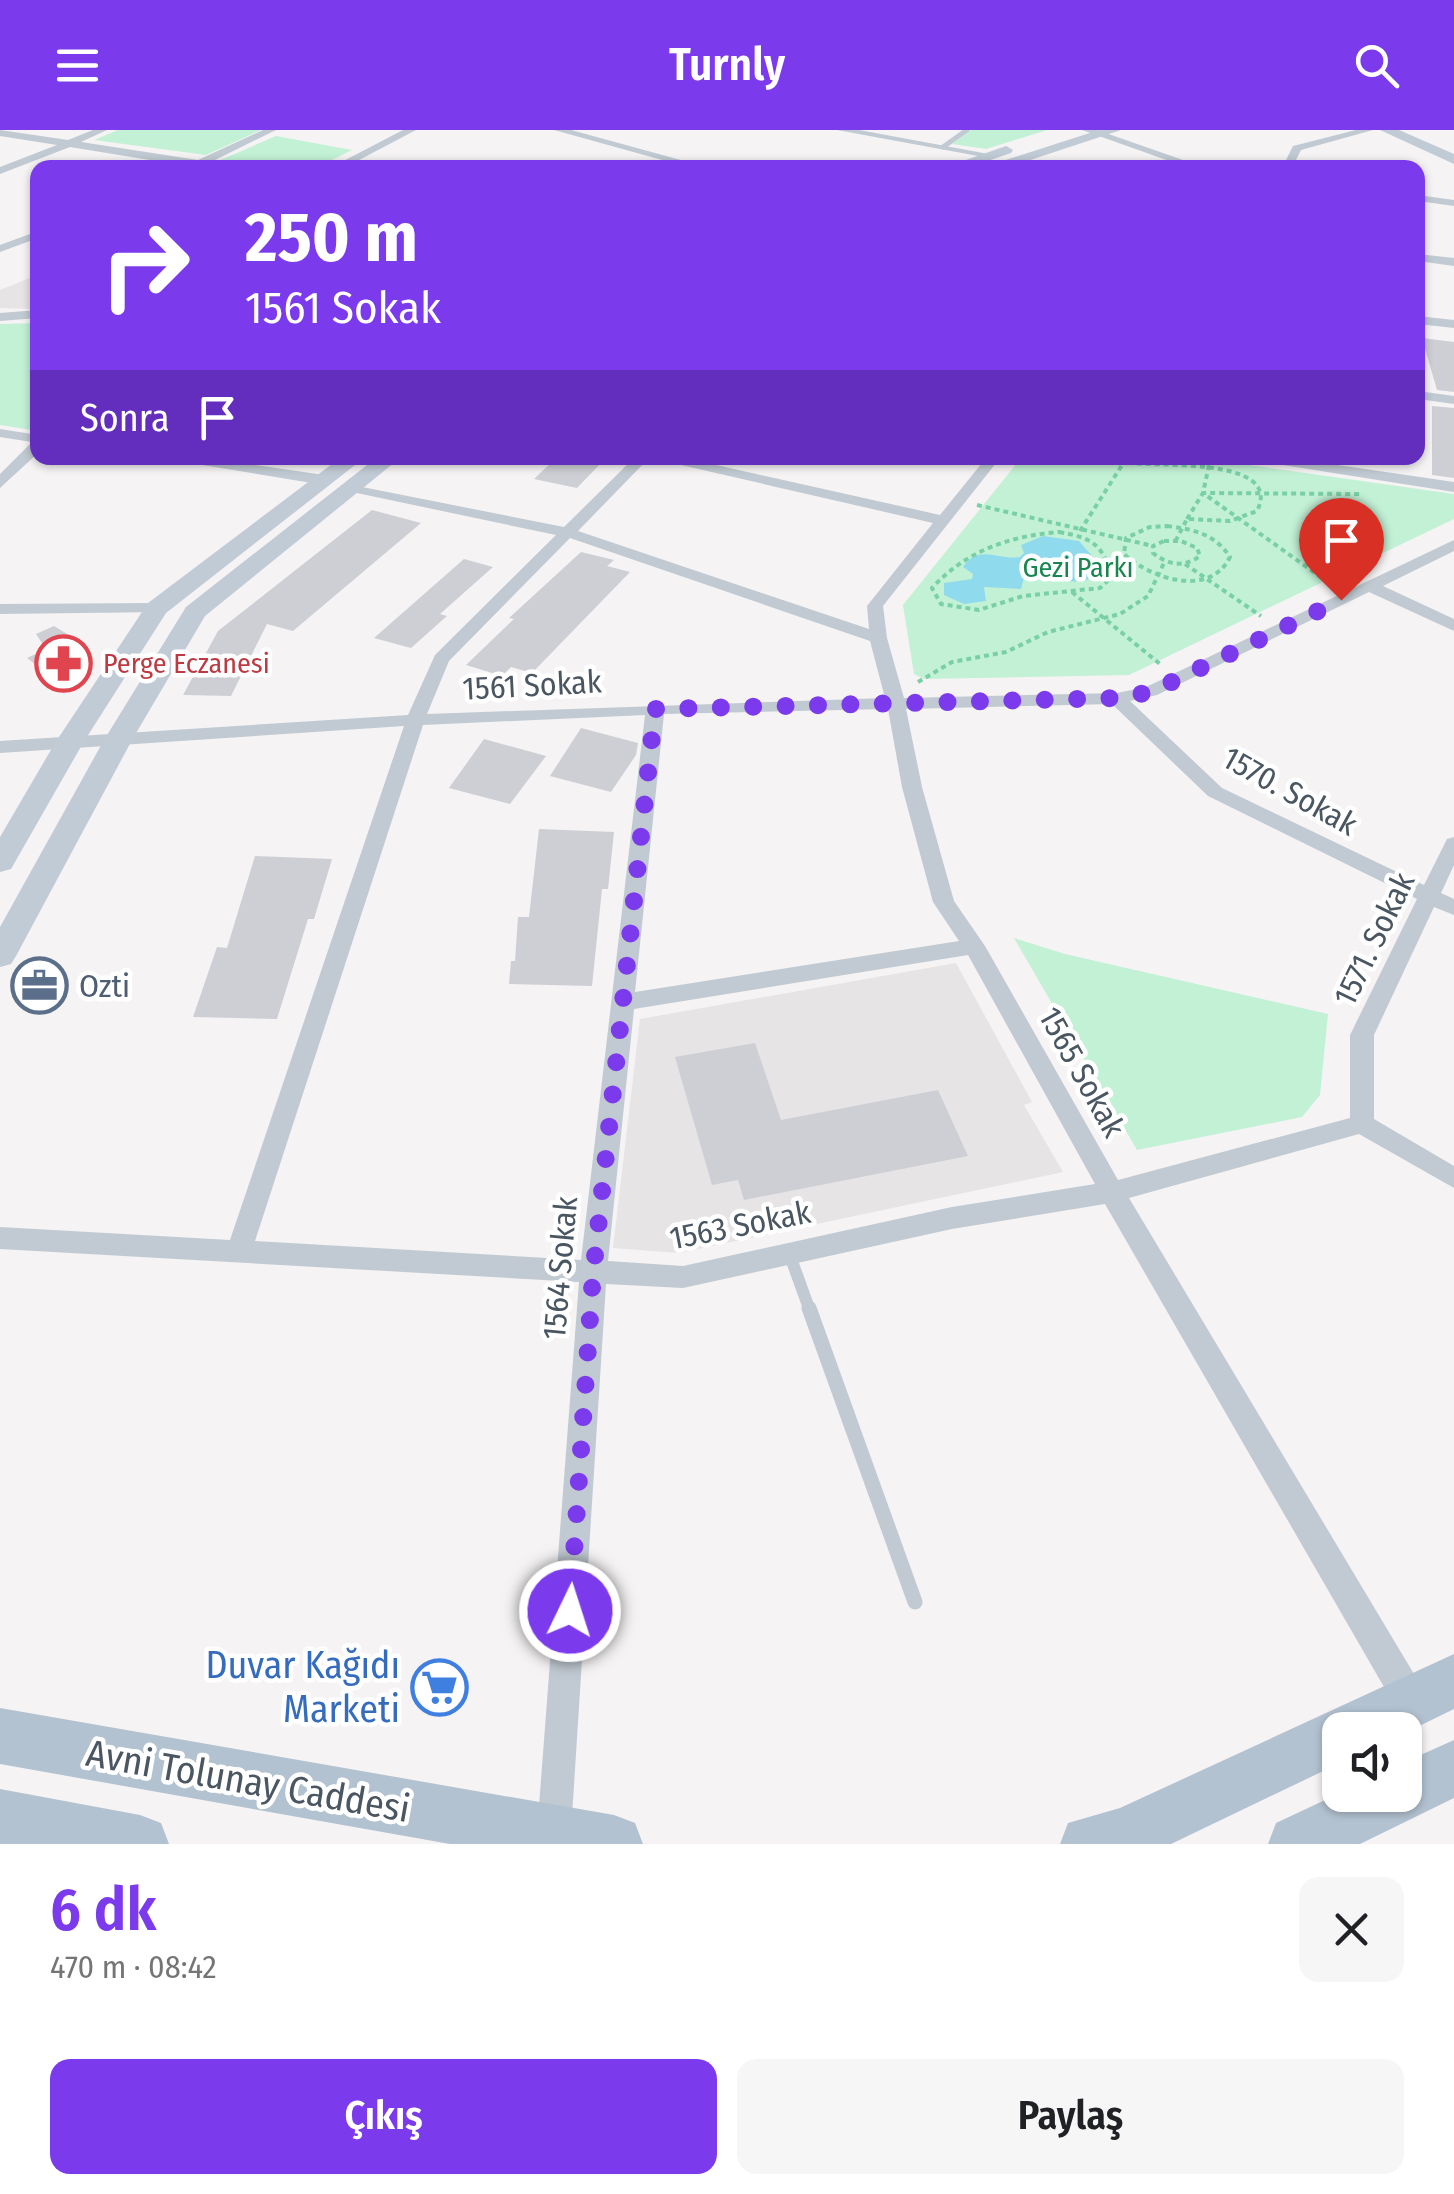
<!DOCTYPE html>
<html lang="tr">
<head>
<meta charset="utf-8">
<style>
	:root { --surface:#fff; --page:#f6f6f6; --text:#202124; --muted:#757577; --accent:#7c3aed }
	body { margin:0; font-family:"Fira Sans Condensed",sans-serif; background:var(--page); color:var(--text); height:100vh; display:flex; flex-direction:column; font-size:38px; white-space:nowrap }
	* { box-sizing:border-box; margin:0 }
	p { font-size:32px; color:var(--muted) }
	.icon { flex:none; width:55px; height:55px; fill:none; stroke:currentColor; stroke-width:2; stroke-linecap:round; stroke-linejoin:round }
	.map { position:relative; height:1714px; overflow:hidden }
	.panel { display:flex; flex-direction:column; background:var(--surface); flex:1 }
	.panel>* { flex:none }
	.banner { position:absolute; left:30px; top:30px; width:1395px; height:305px; border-radius:20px; box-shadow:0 2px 8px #0004; background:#7c3aed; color:#fff; overflow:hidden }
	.tools { position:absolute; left:1322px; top:1582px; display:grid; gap:20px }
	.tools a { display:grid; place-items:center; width:100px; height:100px; border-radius:20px; background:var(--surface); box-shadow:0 2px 8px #0004; font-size:50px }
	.pin { position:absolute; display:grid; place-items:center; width:85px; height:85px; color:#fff; margin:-102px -42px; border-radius:50% 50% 50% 0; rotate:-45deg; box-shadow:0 0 10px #0007 }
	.pin .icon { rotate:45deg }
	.me { position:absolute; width:110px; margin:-55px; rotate:4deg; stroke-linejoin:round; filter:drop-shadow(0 0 8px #0008) }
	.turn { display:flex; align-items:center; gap:35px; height:210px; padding:0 50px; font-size:45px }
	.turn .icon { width:130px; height:130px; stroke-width:2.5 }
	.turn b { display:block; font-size:70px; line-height:85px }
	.then { display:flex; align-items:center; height:95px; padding:0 50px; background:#0003; gap:20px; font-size:38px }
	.round { display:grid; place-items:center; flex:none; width:105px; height:105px; border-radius:20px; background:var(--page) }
	.head { display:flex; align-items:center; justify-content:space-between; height:170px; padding:0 50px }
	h1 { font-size:60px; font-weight:600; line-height:75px; color:var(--accent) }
	.cta { display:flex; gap:20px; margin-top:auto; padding:20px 50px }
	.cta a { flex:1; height:115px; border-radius:20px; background:var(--accent); color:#fff; font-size:40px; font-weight:600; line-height:115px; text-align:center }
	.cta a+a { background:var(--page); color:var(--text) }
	header { display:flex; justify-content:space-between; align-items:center; height:130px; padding:0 50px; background:var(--accent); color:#fff; font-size:45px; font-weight:600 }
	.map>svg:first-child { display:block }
	.education { fill:#e6e4e5 }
	.green { fill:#c3f1d5 }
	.water { fill:#90daee }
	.building { fill:#cdcfd5 }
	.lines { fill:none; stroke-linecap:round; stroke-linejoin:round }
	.path { stroke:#7ad0a6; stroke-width:4; stroke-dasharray:5 4; stroke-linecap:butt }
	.lane-far2 { stroke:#c1cad2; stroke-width:5 }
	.lane-far1 { stroke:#c1cad2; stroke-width:12 }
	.lane { stroke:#c1cad2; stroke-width:15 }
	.street { fill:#c1cad2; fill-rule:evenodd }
	.secondary { fill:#c1cbd6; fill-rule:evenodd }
	.primary { fill:#b3c2d1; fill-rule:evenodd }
	.route { stroke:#7c3aed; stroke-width:18; stroke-dasharray:0 32.4 }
	.labels { text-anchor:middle; stroke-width:9; stroke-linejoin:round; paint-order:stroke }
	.far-park-label { font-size:28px; fill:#17864f; stroke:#fff }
	.far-health-label { font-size:28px; fill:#be3a42; stroke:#fff; text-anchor:start }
	.street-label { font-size:32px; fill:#4a5661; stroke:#fff }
	.service-label { font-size:32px; fill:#4e5e75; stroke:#fff; text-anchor:start }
	.near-shop-label { font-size:38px; fill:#366cbe; stroke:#fff; text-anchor:end }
	.near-street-label { font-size:38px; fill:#4a5661; stroke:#fff }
</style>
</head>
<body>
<header><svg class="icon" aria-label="menu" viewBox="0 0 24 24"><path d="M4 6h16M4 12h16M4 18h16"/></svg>Turnly<svg class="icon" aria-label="search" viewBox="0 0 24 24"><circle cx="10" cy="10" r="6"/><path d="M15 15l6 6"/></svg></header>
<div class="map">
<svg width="1454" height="1714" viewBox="0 0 1454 1714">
	<rect width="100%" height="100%" fill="#f5f3f3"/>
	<path class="education" d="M37 145V179L0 178V160Z
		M956 833 1032 972 1024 975 1063 1042 679 1123 613 1118 640 889Z"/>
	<path class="green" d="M118 0H261L206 25 94 10Z
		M971 0H1047L986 19 952 14Z
		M276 6 352 20 318 37 239 38 216 32Z
		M37 193V301L0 295V194Z
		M1021 328H1200L1454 364V389L1129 545 924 549 914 544 903 475Z
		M1014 808 1065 824 1328 884 1320 965 1302 987 1137 1020Z"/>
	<path class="water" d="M1043 406 1079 411 1093 427 1095 447C1064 460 1052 440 1025 444L1021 459 984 457 986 471 964 474 944 465V453L972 449 973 444 963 437C979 413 998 431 1020 427L1024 423 1021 415Z"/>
	<path class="building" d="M1422 208 1454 212V262L1437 260Z
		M1432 276 1454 278V348L1432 345Z
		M556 328H606L577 358 534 349Z
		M372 380 421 393 293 501 267 494 231 566 183 565 218 501Z
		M581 422 614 430 607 436 630 442 532 543 511 537 502 546 466 535 514 489 509 488Z
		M464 429 493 437 440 484 447 486 411 518 374 508Z
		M54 496 84 514 72 521 79 533 48 544 27 528 46 519 36 504Z
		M581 598 638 613 636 625 611 662 550 646Z
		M484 609 546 626 510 674 449 658Z
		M539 699 614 702 608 759H602L592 856 509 854 511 831H515L518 787H529Z
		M255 726 332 729 314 789H308L277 889 193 887 217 817 227 818Z
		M755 913 781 990 938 960 968 1026 744 1070 738 1050 712 1055 675 927Z"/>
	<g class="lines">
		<path class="path" d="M1127 328 1124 332C1150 338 1285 325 1257 381L1230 391 1187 389 1176 410
			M977 375 1153 416
			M1187 389 1203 363 1209 335
			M1167 396C1193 399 1215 404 1230 427 1210 468 1151 449 1124 424L1126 408 1150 397Z
			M1080 401 1124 332
			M1059 402C1093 408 1101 414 1113 446L1100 458 1023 466 979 480 941 474 932 458C966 421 1009 406 1059 402Z
			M1164 411H1181L1197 418 1200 426C1184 438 1168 435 1153 423V416Z
			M1185 434 1261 486
			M1329 453 1203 363 1360 364
			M1072 462 1160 534
			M918 552 952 532 1006 522 1048 502 1120 484 1148 466 1165 431"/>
		<path class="lane-far2" d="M943 17 967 0"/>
		<path class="lane-far1" d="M789 1123 810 1181"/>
		<path class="lane" d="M809 1178 915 1472"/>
		<path class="street" d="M0 0 68 10 93 0H107L81 12 198 30 263 0H276L199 38 70 17 0 44V37L57 15 0 6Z
			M403 0H416L344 38H330Z
			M554 0H571L710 38H691Z
			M837 0H859L994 25 989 28Z
			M1082 0H1097L1206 38H1189Z
			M1356 0H1373L1301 20 1292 38H1282L1293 16Z
			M1418 65 1454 70V76L1418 71Z
			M38 101V108L0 122V115Z
			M1418 124 1454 128V136L1418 131Z
			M38 180V188L0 191V183Z
			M1418 186 1454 190V198L1418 194Z
			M1418 261 1454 266V274L1418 269Z
			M0 299 38 305V323L0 358V344L32 312 0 307Z
			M177 328H209L324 345 332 350 324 355 184 332Z
			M634 328H649L578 401 869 499 867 476 933 393 668 332 661 328H685L940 385 986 328H1000L883 476 887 508 904 568 1117 563 1146 557 1454 410V421L1383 456 1454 489V501L1369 462 1157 565 1130 571 1222 658 1424 755 1447 709 1454 707V735L1441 763 1454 769V785L1434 777 1374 905V989L1454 1036V1058L1359 1004 1129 1068 1423 1559 1428 1571 1423 1583 1411 1588 1399 1583 1105 1074 952 1099 683 1158 606 1154 571 1702 567 1714H541L537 1702 579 1152 0 1119V1097L230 1110 404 596 0 623V611L408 585 435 525 556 405 352 362 344 357 347 354 564 397ZM570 408 870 511 885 568 427 584 449 531ZM1112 574 1208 666 1417 769 1350 905V988L1118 1050 985 816 954 771 922 657 906 579ZM888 579 902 657 933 772 959 811 635 862 664 584ZM645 585 581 1130 255 1111 423 595ZM968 825 1095 1054 952 1077 683 1136 608 1131 634 879Z
			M1257 328H1290L1454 352V362L1264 332Z
			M157 473 165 478 163 482 0 484V474Z"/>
		<path class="secondary" d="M1099 0H1121L1006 38H981Z
			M1380 0H1399L1454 24V34Z
			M1006 16 1013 20 1011 23 967 38H943Z
			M340 328H364L166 483 83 613 11 739 0 742V707L55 613 148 473Z
			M376 328H400L205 486 132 610 16 826 11 834 0 837V797L104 610 186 477Z"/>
		<path class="primary" d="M1454 1524V1579L1405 1603 1340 1600V1633L1171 1714H1060L1068 1693 1120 1678Z
			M0 1578 614 1685 635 1693 643 1714H450L0 1634Z
			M1454 1610V1668L1360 1714H1268L1276 1693 1340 1663 1405 1665V1632Z
			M0 1659 140 1685 161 1693 169 1714H0Z"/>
	</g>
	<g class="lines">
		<path class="route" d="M570 1481 593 1144 655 579 1118 568 1151 562 1341 470"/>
	</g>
	<defs>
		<symbol id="pharmacy-ring" viewBox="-11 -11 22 22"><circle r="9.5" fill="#fff" stroke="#e0444e" stroke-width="1.5"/><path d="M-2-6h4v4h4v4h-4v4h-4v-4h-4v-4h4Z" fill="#e0444e"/></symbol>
		<symbol id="office-ring" viewBox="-11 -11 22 22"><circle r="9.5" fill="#fff" stroke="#5c6f8a" stroke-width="1.5"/><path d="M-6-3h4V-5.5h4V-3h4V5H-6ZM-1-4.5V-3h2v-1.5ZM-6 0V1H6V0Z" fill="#5c6f8a"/></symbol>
		<symbol id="supermarket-ring" viewBox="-11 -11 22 22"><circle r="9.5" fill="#fff" stroke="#3f7fe0" stroke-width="1.5"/><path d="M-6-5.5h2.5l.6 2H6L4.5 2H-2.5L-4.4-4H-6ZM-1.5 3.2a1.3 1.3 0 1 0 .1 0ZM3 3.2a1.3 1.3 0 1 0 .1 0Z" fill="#3f7fe0"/></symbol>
	</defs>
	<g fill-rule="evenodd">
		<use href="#pharmacy-ring" x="32" y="502" width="63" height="63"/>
		<use href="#office-ring" x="8" y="824" width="63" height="63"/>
		<use href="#supermarket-ring" x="408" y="1526" width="63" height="63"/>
	</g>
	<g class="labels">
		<g class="far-park-label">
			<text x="1078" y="447">Gezi Parkı</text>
		</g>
		<g class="far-health-label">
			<text x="103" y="543">Perge Eczanesi</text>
		</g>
		<g class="street-label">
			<text transform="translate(532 555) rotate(-3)" y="11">1561 Sokak</text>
			<text transform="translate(1290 661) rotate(29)" y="11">1570. Sokak</text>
			<text transform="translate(1374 809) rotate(-64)" y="11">1571. Sokak</text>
			<text transform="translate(1082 942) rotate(61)" y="11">1565 Sokak</text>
			<text transform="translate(740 1095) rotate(-11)" y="11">1563 Sokak</text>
			<text transform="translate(560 1138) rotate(-85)" y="11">1564 Sokak</text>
		</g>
		<g class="service-label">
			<text x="79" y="867">Ozti</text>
		</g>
		<g class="near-shop-label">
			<text x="400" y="1548">Duvar Kağıdı<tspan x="400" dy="44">Marketi</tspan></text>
		</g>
		<g class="near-street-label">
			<text transform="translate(248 1651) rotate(10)" y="13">Avni Tolunay Caddesi</text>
		</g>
	</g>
</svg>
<div class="tools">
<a><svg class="icon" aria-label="sound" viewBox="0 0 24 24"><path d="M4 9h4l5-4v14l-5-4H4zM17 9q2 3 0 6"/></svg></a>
</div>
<div class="pin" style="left:1341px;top:470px;background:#d93025"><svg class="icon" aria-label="arrive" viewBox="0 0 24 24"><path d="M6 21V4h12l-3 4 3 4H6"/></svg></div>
<svg class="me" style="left:570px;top:1481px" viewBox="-20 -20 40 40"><circle r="17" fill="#7c3aed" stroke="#fff" stroke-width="3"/><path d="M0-11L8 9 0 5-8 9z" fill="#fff"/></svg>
<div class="banner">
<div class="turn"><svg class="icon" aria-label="right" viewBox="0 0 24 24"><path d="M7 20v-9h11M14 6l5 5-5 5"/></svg><div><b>250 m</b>1561 Sokak</div></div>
<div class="then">Sonra<svg class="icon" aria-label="arrive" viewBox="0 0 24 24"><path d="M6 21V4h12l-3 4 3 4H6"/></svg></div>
</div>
</div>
<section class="panel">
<div class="head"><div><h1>6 dk</h1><p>470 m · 08:42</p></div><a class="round"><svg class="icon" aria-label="close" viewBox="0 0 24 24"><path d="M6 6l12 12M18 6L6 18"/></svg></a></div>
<div class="cta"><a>Çıkış</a><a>Paylaş</a></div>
</section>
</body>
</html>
